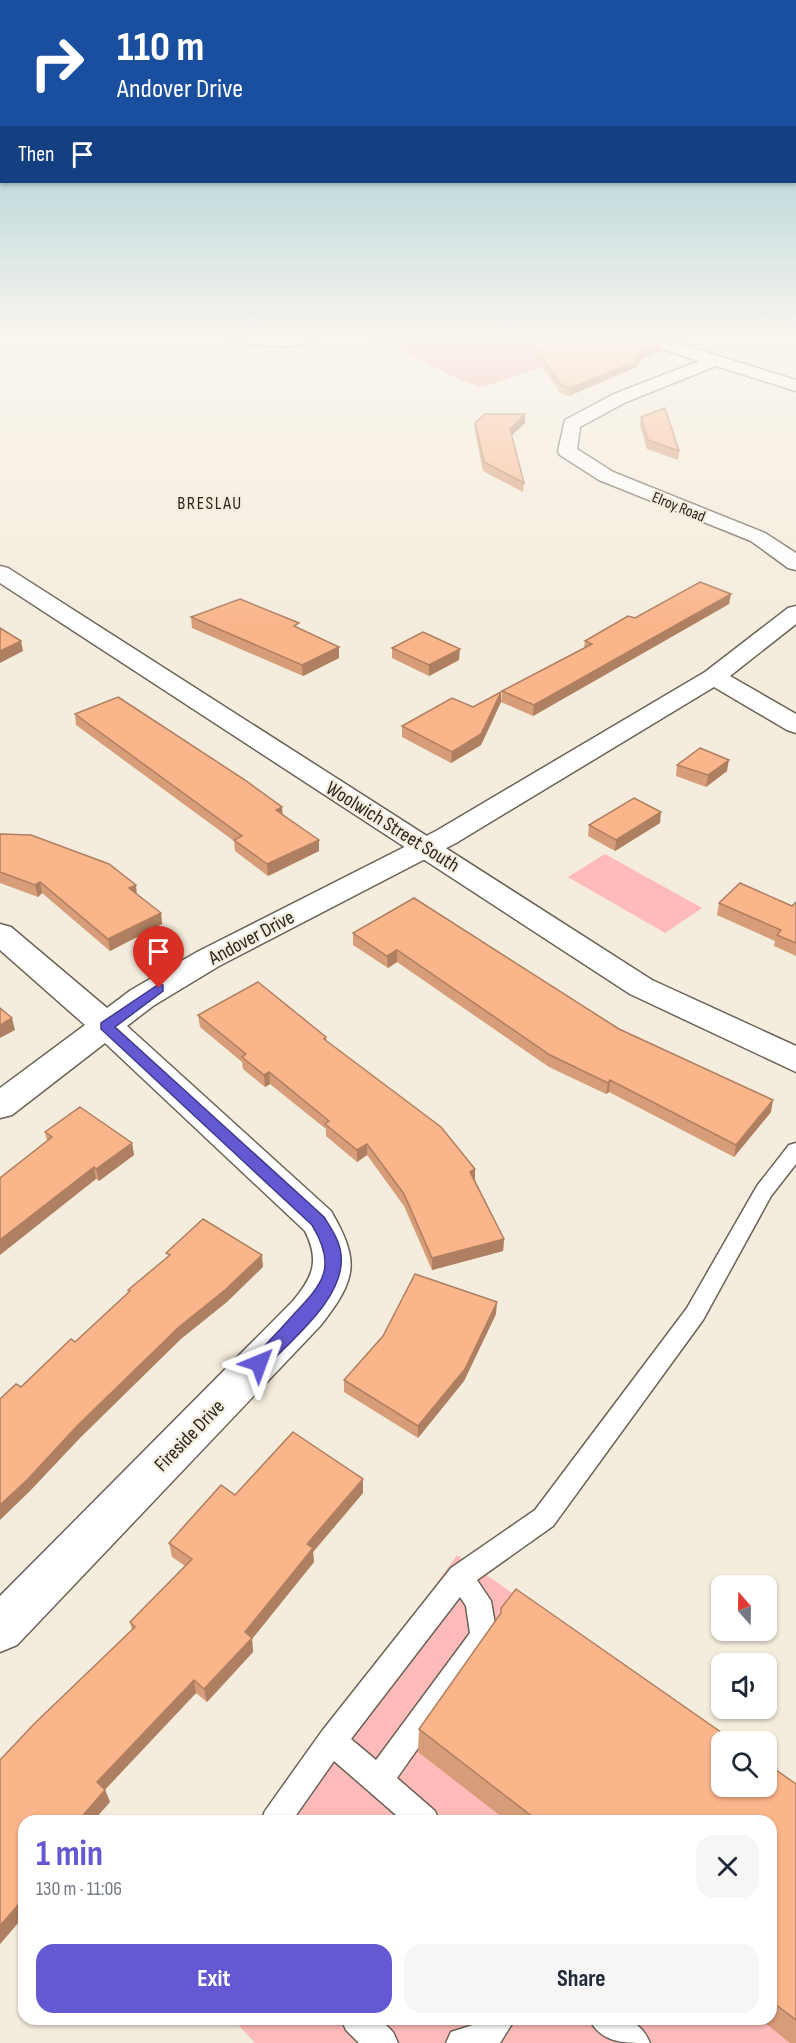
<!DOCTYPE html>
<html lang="en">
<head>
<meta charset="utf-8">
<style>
	:root { --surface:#fff; --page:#f6f6f7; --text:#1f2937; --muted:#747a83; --accent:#635ad3 }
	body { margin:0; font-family:"Sofia Sans Condensed",sans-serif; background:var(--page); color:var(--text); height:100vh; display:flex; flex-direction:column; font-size:22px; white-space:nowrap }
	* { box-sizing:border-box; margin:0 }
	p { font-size:20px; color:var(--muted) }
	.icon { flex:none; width:33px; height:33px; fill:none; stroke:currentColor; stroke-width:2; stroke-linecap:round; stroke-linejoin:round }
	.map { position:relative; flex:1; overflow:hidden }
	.sheet { position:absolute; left:18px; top:1815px; width:759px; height:210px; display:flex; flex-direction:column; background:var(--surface); border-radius:18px; box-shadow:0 2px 4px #0004 }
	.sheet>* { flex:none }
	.hud { position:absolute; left:0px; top:0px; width:796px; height:183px; box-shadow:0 2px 4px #0004; background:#1a4fa0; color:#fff; overflow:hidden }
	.needle { width:39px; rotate:340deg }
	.buttons { position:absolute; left:711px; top:1575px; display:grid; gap:12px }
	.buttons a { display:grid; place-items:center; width:66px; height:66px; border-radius:12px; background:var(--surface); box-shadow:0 2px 4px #0004; font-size:30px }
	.pin { position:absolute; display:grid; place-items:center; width:51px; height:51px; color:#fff; margin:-62px -26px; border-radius:50% 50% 50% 0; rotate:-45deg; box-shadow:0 0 6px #0007 }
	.pin .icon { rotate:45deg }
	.me { position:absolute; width:66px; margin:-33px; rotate:44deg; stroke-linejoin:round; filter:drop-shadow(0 0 4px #0008) }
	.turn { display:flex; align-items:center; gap:21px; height:126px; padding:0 18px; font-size:27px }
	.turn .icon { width:78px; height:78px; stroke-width:2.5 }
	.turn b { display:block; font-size:42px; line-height:51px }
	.then { display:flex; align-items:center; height:57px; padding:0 18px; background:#0003; gap:12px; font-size:22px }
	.round { display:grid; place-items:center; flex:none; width:63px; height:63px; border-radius:18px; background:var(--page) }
	.summary { display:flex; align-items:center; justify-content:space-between; height:102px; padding:0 18px }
	h1 { font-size:36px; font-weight:700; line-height:45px; color:var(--accent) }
	.action { display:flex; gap:12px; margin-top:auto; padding:12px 18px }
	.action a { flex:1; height:69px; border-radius:18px; background:var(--accent); color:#fff; font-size:24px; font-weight:700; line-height:69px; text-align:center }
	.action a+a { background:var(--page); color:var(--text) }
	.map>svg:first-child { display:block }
	.green { fill:#febbba }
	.forest { fill:#f1a09f }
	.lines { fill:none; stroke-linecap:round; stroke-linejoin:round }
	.service-casing { stroke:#6b6456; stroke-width:3 }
	.minor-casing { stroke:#6b6456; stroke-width:3 }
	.tertiary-casing { stroke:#6b6456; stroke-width:3 }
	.service { fill:#fff; fill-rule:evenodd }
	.minor { fill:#fff; fill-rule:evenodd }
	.tertiary { fill:#fff; fill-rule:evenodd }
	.wall { fill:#d79c78 }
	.shaded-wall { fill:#af7f61 }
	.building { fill:#fab58b; stroke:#af7f61; stroke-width:1.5 }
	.route { fill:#635ad3; stroke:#403a89; stroke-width:1.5 }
	.labels { text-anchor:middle; stroke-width:4.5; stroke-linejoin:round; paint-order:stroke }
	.far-street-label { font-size:16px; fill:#292721; stroke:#f4ecdc }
	.far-quarter-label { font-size:18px; letter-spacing:1.5px; fill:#292721; stroke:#f4ecdc }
	.street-label { font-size:20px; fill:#292721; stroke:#f4ecdc }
</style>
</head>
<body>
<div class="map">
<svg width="796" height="2043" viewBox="0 0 796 2043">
	<rect width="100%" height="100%" fill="#f4ecdc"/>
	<path class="green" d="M605 854 702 908 665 933 568 877Z
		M457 1555 729 1741 722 1742V1786H766L767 1767 796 2043H255L233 2019H771V1821H267Z"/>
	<path class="forest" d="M394 337H630L483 387 460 380 396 348Z"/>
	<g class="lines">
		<defs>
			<path id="service" d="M796 1143V1164L771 1196 703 1320 553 1526 477 1580 491 1601 497 1636 397 1778 435 1811 439 1821H403L334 1761 292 1821H261L265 1811 322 1731 451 1568 535 1510 687 1308 757 1186 789 1145ZM460 1597 466 1606 470 1633 376 1760 351 1739Z
				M341 2019H380L393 2032 398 2043H359L346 2030Z
				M479 2019H515L500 2043H446L451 2032 476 2024Z
				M589 2019C617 2019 637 2013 650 2043 622 2043 602 2043 589 2019Z"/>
			<path id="minor" d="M229 337H317C304 352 249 345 231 340Z
				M632 337H657L796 380V391L716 366 626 402 580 427 577 449 613 472 765 533 796 553V570L788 568 751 541 599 480 560 455 558 451 565 420 614 394 699 361 634 340Z
				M796 606V624L730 676 796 714V733L787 730 714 687 456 843 219 966 153 1006 127 1026 331 1211C360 1261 357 1279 321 1325L17 1645 0 1652V1596L293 1301C313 1277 320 1261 305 1231L105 1043 12 1115 0 1118V1088L85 1025 0 950V924L11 927 107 1008 131 990 197 952 436 831 705 672 788 608Z"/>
			<path id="tertiary" d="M0 566 8 568 652 980 796 1046V1072L630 994 0 583Z"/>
		</defs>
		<use href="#service" class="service-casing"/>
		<use href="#minor" class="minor-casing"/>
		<use href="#tertiary" class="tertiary-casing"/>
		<use href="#service" class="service"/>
		<use href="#minor" class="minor"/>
		<use href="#tertiary" class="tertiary"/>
	</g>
	<path class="wall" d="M365 337H449L412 350 393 343 388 345Z
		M524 337H643L662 343 661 351 641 359V363L638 364 637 367 569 396 560 393Z
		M665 337H695L682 342Z
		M641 417 679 451 678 460 647 449 640 426Z
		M475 423H525L511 436 524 483 523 492 483 471 475 431Z
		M729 604 533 716 501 702 502 691 584 648 585 641 635 618Z
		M191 617 339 658 303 676 192 628Z
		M392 648 459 660 429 676 392 658Z
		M501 692V702L481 745 451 763 402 737V726L473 707Z
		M75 714 282 807V814L319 851 268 876 235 851 234 841 76 725Z
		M677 765 727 771 706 787 676 776Z
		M660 823 615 851 588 836 589 825Z
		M0 834 137 895 161 913 162 924 110 951 42 893 38 897 0 883Z
		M796 902V956L774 946 775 941 717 915 719 903 792 906Z
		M353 933 619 1029 771 1112 734 1157 609 1092 606 1094 549 1067 397 962 388 968 353 945Z
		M198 1015 326 1037 327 1041 475 1169V1180L504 1239 503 1251 432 1270 404 1206 367 1155 357 1162 326 1136V1129L270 1084 265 1087 243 1069 242 1062 200 1027Z
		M45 1132 132 1143 134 1155 99 1181 47 1141Z
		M496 1314 464 1381 418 1438 344 1392V1380Z
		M293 1432 363 1479V1493L313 1552 314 1562 252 1639 253 1652 207 1702 196 1693 105 1789 110 1802 93 1821H24V1916L0 1944V1760L34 1724 132 1630 130 1622 185 1566 172 1557 169 1543 221 1485 235 1495Z
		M419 1729 796 1784V2043H790L760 2019H771V1821H507L418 1752Z"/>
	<path class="shaded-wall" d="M388 337H393V343L388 345Z
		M426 337H449L412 350V342Z
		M683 337H695L682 342Z
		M662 343 661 351 641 359V363L638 364 637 367 569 396 570 388 636 353Z
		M525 414V423L509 438 510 429Z
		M731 594 729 604 533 716 534 705Z
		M21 641 23 651 0 663V651Z
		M339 647V658L303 676 302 665Z
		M460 649 459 660 429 676V665Z
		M501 692V702L481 745 451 763 452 752Z
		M729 760 727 771 706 787 708 775Z
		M282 807 283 818 276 810Z
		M661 812 660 823 615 851 616 840Z
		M319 840V851L268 876 267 864Z
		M40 882 42 893 38 897 35 885Z
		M136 885 137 896 129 888Z
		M161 913 162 924 110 951 108 939Z
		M397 950V962L388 968 387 956Z
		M12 1018 15 1030 0 1038V1025Z
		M269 1072 270 1084 265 1087 264 1075Z
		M610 1080 609 1092 606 1094 608 1083Z
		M773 1100 771 1112 734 1157 736 1145Z
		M132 1143 134 1155 99 1181 96 1169Z
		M367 1144V1155L357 1162V1150Z
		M94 1167 96 1179 0 1255V1240Z
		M475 1169V1181L470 1172Z
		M504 1239 503 1251 432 1270V1258Z
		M262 1255 263 1267 227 1302 181 1339 80 1438 30 1491 0 1520V1505L77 1426 179 1327Z
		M497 1302 496 1314 464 1381 418 1438V1426Z
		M363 1479V1493L313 1552 314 1562 252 1639 253 1652 207 1702 204 1689 307 1544Z
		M194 1680 196 1693 101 1794 97 1782Z
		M105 1790 110 1802 93 1821H78Z
		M24 1898V1916L0 1944V1926Z"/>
	<path class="building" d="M398 337H426L412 342Z
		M529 337H643L662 343 636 353 642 355 633 358 638 359 632 363 570 388 561 385Z
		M665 408 679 451 648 440 641 417Z
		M485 414H525L510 429 524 483 484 462 475 423Z
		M700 582 731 594 534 705 502 691 592 644 585 641 628 616 635 618Z
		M240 599 299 623 294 626 339 647 302 665 191 617Z
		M0 628 21 641 0 651Z
		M423 632 460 649 429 665 392 648Z
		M501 692 481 734 452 752 402 726 452 698 473 707Z
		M118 697 245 780 282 807 276 810 319 840 267 864 234 840 242 836 75 714Z
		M700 748 729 760 708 775 677 765Z
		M634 798 661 812 616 840 589 825Z
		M0 834 31 835 109 864 136 885 129 888 161 913 108 939 40 882 35 885 0 872Z
		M740 883 792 906 796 902V943L777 935 781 930 719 903Z
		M414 898 619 1029 773 1100 736 1145 610 1080 608 1083 550 1055 397 950 387 956 353 933Z
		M258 982 326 1037 324 1039 441 1127 475 1169 470 1172 504 1239 432 1258 404 1194 367 1144 357 1150 325 1124 329 1121 269 1072 264 1075 242 1057 246 1054 198 1015Z
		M0 1008 12 1018 0 1025Z
		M80 1107 132 1143 96 1169 94 1167 0 1240V1178L52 1137 45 1132Z
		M203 1219 262 1255 225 1290 179 1327 77 1426 27 1480 0 1505V1399L16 1384 21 1387 71 1339 75 1342 130 1291 128 1290 170 1255 166 1253Z
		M415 1274 497 1302 465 1369 418 1426 344 1380 383 1336Z
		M293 1432 363 1479 307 1544 313 1548 245 1632 252 1638 204 1689 194 1680 97 1782 105 1790 78 1821H24V1898L0 1926V1760L34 1724 135 1627 130 1622 192 1559 169 1543 221 1485 235 1495Z
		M516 1589 735 1742H722V1786H766V1763L796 1784V2020L771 2001V1821H538L419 1729 501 1613V1608Z"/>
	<linearGradient id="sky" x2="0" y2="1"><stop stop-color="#7fbac6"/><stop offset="0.54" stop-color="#faf6ef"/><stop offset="1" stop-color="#faf6ef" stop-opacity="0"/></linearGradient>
	<rect width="796" height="623" fill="url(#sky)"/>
	<path class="route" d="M159 984 163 985V991L115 1027 324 1217C331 1228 340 1241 341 1255 346 1297 292 1339 265 1368L259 1370 253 1368 250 1363 253 1358C267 1343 281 1329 294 1314 324 1283 337 1266 312 1225L101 1029V1023Z"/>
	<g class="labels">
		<g class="far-street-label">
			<text transform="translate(679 506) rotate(22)" y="6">Elroy Road</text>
		</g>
		<g class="far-quarter-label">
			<text x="210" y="509">BRESLAU</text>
		</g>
		<g class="street-label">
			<text transform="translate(393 826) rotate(32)" y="7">Woolwich Street South</text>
			<text transform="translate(251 937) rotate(-28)" y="7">Andover Drive</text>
			<text transform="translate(189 1435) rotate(-46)" y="7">Fireside Drive</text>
		</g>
	</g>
</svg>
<div class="buttons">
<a><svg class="needle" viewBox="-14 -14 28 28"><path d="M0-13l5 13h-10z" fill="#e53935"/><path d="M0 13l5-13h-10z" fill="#747a83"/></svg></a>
<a><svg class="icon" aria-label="sound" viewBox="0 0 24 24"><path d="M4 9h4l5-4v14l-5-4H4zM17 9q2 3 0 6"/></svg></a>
<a><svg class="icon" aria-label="search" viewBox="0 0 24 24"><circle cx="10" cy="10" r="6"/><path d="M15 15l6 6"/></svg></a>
</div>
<div class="pin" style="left:159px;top:988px;background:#d93025"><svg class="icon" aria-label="arrive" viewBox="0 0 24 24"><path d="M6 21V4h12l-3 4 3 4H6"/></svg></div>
<svg class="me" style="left:259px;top:1363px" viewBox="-20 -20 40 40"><path d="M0-17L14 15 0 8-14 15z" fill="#635ad3" stroke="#fff" stroke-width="4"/></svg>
<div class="hud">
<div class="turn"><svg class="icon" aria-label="right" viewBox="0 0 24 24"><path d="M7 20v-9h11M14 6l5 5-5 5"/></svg><div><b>110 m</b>Andover Drive</div></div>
<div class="then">Then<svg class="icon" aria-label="arrive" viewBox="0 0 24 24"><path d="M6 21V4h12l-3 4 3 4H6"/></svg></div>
</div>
<section class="sheet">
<div class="summary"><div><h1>1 min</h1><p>130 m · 11:06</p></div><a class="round"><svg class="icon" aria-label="close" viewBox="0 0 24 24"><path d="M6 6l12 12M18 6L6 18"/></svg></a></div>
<div class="action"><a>Exit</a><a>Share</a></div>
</section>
</div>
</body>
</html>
